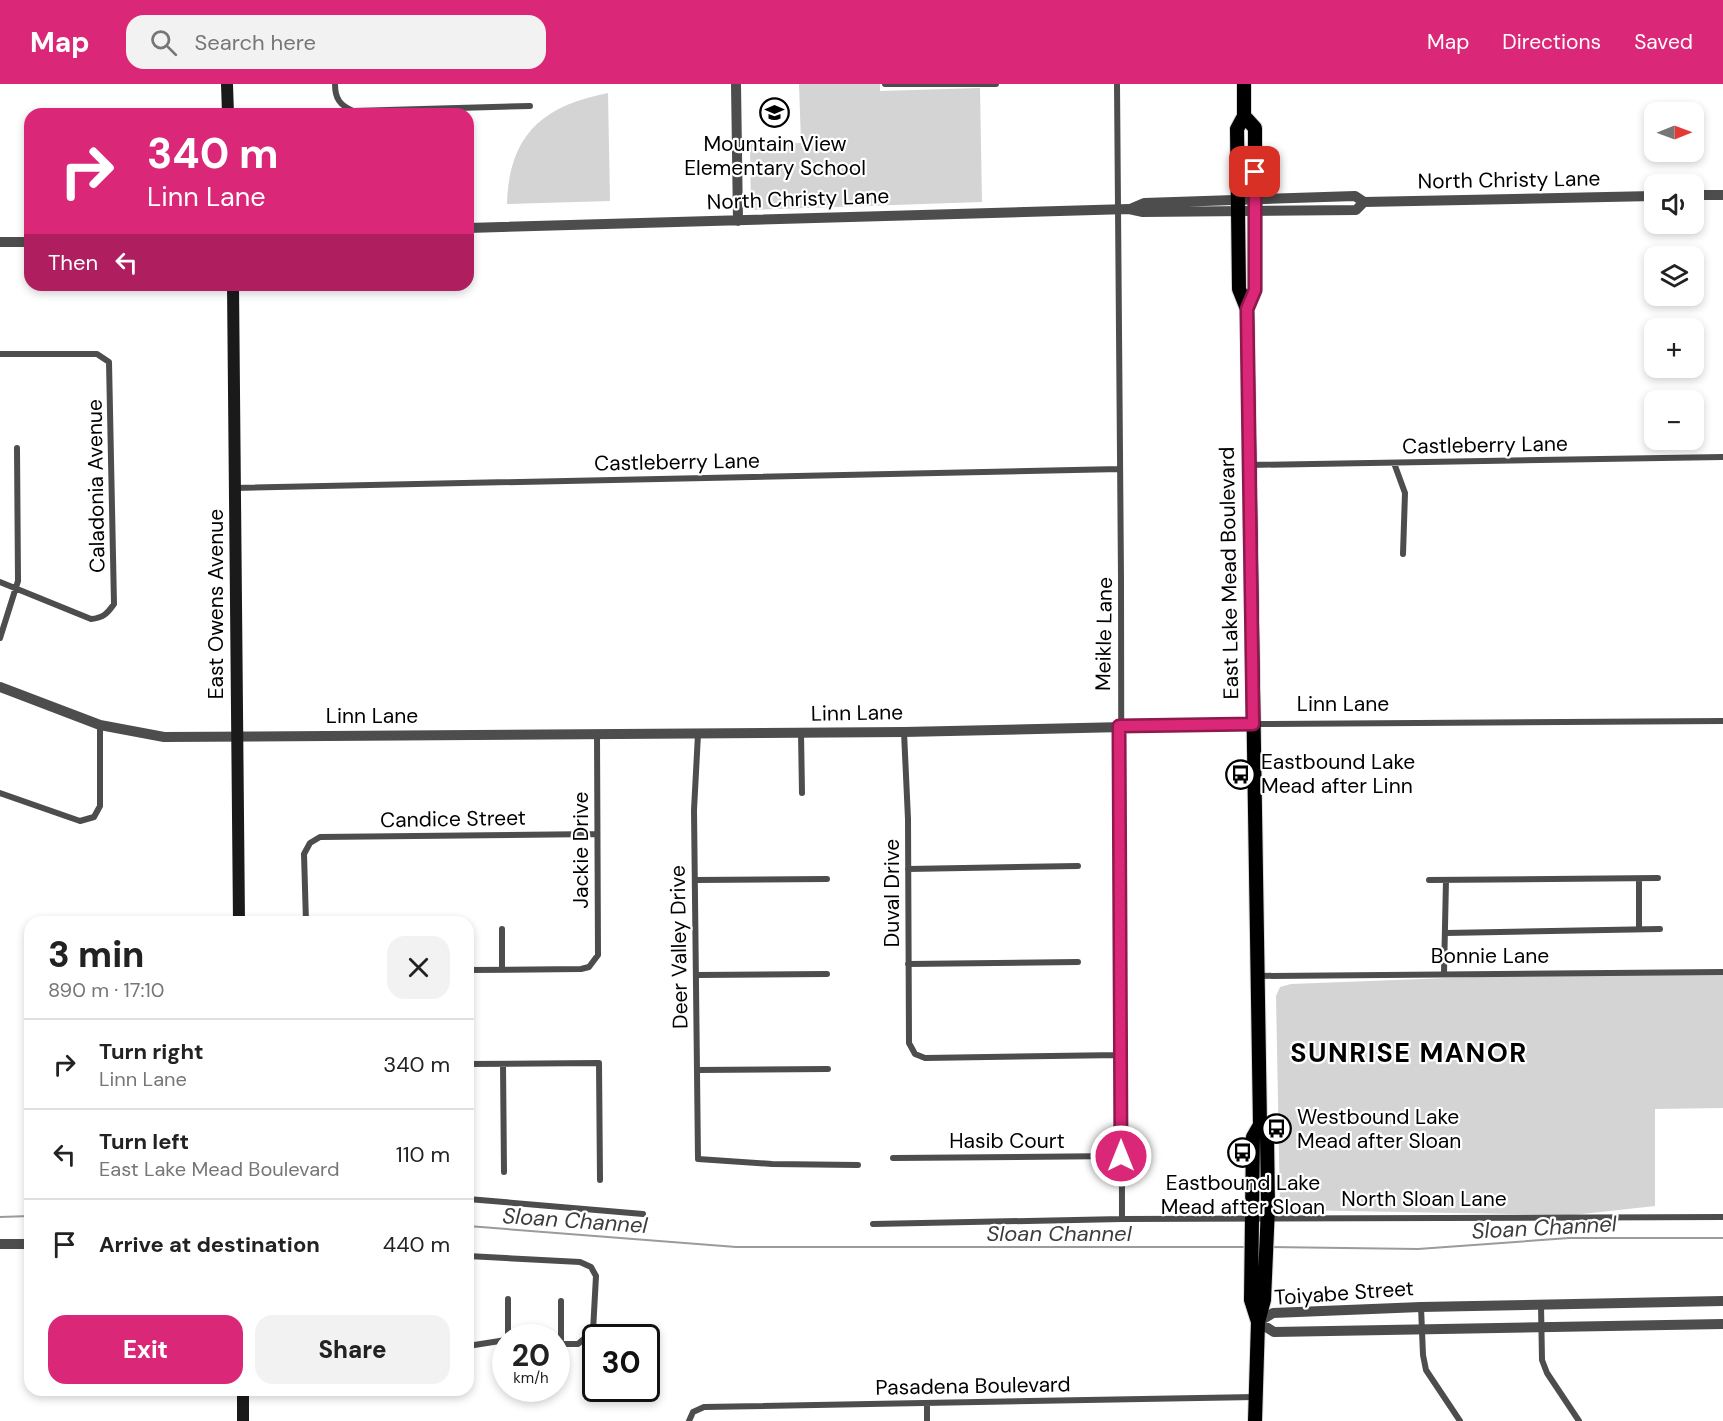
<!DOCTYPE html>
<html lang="en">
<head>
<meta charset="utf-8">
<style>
	:root { --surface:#fff; --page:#f2f2f2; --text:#222; --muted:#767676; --line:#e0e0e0; --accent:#db2777 }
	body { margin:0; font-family:"DM Sans",sans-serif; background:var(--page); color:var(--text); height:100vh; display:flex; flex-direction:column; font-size:22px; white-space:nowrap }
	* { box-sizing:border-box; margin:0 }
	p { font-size:20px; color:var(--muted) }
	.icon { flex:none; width:33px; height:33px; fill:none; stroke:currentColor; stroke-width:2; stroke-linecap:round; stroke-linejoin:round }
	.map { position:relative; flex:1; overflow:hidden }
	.panel { position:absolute; left:24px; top:832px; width:450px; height:480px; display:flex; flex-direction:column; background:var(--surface); border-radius:18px; box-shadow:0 3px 9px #0003 }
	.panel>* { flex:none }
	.hud { position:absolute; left:24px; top:24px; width:450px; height:183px; border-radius:18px; box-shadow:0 3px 9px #0003; background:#db2777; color:#fff; overflow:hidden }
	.needle { width:39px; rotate:89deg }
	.fabs { position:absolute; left:1644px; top:18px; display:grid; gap:12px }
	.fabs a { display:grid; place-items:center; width:60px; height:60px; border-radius:12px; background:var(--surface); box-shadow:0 3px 9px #0003; font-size:30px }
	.speed { position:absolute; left:492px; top:1240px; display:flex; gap:12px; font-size:30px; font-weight:700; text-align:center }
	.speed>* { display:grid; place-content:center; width:78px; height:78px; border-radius:50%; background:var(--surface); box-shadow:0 3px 9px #0003; line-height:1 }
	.speed small { font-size:15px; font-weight:400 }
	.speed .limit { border:3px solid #111; border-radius:9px; background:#fff; color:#111 }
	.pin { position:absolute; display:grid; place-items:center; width:51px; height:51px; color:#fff; margin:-26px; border-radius:12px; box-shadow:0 3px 9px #0006 }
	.me { position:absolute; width:66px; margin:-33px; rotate:0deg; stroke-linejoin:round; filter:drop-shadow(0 0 4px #0008) }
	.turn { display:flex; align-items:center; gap:21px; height:126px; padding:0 24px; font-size:27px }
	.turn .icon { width:78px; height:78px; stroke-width:2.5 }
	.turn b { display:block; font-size:42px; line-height:51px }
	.then { display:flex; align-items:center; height:57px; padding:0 24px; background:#0003; gap:12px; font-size:22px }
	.round { display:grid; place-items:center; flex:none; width:63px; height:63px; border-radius:18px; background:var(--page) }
	.overview { display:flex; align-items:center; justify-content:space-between; height:102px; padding:0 24px }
	h1 { font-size:36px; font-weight:800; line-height:45px }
	.button { display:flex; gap:12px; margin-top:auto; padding:12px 24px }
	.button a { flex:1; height:69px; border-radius:18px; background:var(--accent); color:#fff; font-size:24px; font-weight:800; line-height:69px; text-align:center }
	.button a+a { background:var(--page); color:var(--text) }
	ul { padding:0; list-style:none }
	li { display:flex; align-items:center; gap:18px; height:90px; padding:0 24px; border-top:2px solid var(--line) }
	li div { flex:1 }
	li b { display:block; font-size:22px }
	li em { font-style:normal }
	header { display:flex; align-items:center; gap:36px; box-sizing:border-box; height:84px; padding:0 30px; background:var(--accent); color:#fff }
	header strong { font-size:28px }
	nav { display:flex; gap:33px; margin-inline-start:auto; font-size:21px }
	.search { width:420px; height:54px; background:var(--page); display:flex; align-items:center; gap:15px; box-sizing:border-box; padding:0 21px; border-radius:18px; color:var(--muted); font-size:22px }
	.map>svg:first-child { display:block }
	.green { fill:#d4d4d4 }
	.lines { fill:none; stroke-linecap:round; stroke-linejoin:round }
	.stream { stroke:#9b9b9b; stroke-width:2 }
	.primary-casing { stroke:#dbdbdb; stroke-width:16 }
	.minor { stroke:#4d4d4d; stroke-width:6 }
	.tertiary { stroke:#4d4d4d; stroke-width:10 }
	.secondary { stroke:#1a1a1a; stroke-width:12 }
	.primary { stroke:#000; stroke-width:14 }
	.route-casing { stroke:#8e194d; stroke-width:15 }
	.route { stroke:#db2777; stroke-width:10 }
	.labels { text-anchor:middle; stroke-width:4.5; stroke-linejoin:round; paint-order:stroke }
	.poi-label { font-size:21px; fill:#000; stroke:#fff }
	.street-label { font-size:21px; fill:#000; stroke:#fff }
	.water-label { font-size:22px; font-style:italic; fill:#3c3c3c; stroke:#fff }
	.district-label { font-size:27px; font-weight:bold; letter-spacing:1.5px; fill:#000; stroke:#fff }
</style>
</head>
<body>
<header>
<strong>Map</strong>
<div class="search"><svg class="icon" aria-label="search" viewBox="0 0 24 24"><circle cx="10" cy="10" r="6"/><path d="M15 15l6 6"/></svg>Search here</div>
<nav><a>Map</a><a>Directions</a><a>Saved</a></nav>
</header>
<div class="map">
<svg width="1723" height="1337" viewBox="0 0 1723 1337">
	<rect width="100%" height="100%" fill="#fff"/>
	<path class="green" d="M799 0H880V7L980 4 982 118 751 126 750 60 801 59Z
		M608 9 610 117 507 120C509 51 542 22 608 9Z
		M1605 888H1723V1024L1655 1025V1122L1573 1131 1290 1126 1280 1122 1276 912 1280 903 1291 900Z"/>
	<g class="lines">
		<path class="stream" d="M0 1133 30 1132
			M468 1142 736 1163H1247
			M1270 1163 1418 1165 1569 1154H1723"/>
		<defs>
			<path id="primary" d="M1244 0V32L1237 45 1239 205 1247 225 1260 1041 1253 1053 1251 1216 1258 1238
				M1244 32 1255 44V206L1247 225
				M1255 1337 1258 1238 1264 1216 1268 1123 1267 1053 1260 1041"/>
		</defs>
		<use href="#primary" class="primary-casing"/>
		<path class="minor" d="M335 0C335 15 340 21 353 27L530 22
			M885 0H996
			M1117 0 1121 494 1122 1135
			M0 270H97L109 278 114 520C107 530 103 534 91 535L0 498
			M1394 379 1405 409 1403 470
			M1249 381 1723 373
			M235 404 1120 385
			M0 554 18 497 17 364
			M1253 640 1723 637
			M904 648 908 735 909 959 915 970 925 974 1120 971
			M801 649 802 709
			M698 650 694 726 698 1075 772 1080 858 1081
			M0 709 80 737 94 733 100 722V641
			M908 785 1078 782
			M1639 795V845
			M695 796 827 795
			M1429 796 1658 794
			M306 838 304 770 310 759 320 753 597 750
			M502 845V886
			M1446 849 1660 845
			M908 880 1078 878
			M468 886 581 885 589 883 598 871 597 651
			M1444 889 1446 796
			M696 891 827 890
			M1257 892 1723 888
			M468 980 599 979 600 1096
			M503 980 504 1088
			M697 986 828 985
			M893 1074 1121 1072
			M468 1115 643 1130
			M873 1140 1122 1135 1723 1133
			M468 1172 580 1178 591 1183 596 1192 593 1247 578 1260H556
			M508 1215V1254
			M561 1217V1261
			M1541 1221 1542 1276 1547 1289 1579 1337
			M1421 1223 1423 1271 1426 1286 1460 1337
			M468 1262 506 1256
			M927 1319V1337
			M689 1337 693 1328 704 1323 1255 1313"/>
		<path class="tertiary" d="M736 0 738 137
			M1694 111H1723
			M1130 125 1144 119 1355 112 1364 118 1654 112
			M468 144 1129 125 1143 128 1356 126 1364 118
			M0 158H30
			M0 603 100 641 164 653 904 648 1253 640
			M0 1160H30
			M1723 1217 1421 1223 1273 1229 1258 1238 1274 1248 1723 1240"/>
		<path class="secondary" d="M227 0 228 30
			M233 201 239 838
			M243 1306V1337"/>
		<use href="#primary" class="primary"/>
	</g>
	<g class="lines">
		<defs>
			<path id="route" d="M1121 1072 1119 642 1253 640 1247 225 1255 206V88"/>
		</defs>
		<use href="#route" class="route-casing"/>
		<use href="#route" class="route"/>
	</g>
	<defs>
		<symbol id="school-ring" viewBox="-11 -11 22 22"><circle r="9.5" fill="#fff" stroke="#000" stroke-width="1.5"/><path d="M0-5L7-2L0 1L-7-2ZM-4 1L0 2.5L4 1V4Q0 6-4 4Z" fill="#000"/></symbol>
		<symbol id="bus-ring" viewBox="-11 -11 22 22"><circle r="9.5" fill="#fff" stroke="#000" stroke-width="1.5"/><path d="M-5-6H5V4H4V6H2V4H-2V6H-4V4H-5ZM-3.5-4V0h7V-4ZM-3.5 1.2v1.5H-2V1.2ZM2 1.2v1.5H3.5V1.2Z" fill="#000"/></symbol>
	</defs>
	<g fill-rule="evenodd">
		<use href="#school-ring" x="758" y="12" width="33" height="33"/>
		<use href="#bus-ring" x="1224" y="674" width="33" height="33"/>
		<use href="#bus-ring" x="1260" y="1028" width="33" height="33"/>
		<use href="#bus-ring" x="1226" y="1052" width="33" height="33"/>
	</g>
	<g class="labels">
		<g class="poi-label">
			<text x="775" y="67">Mountain View<tspan x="775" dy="24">Elementary School</tspan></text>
			<text x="1261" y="685" text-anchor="start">Eastbound Lake<tspan x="1261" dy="24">Mead after Linn</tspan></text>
			<text x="1297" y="1040" text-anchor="start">Westbound Lake<tspan x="1297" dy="24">Mead after Sloan</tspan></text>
			<text x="1243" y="1106">Eastbound Lake<tspan x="1243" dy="24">Mead after Sloan</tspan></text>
		</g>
		<g class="street-label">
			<text transform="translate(1509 96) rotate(-1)" y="7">North Christy Lane</text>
			<text transform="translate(798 115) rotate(-2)" y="7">North Christy Lane</text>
			<text transform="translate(1485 361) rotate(-1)" y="7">Castleberry Lane</text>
			<text transform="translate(677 378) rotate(-1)" y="7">Castleberry Lane</text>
			<text transform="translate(96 402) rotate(-91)" y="7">Caladonia Avenue</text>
			<text transform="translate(1229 489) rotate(-91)" y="7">East Lake Mead Boulevard</text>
			<text transform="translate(216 520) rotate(-90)" y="7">East Owens Avenue</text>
			<text transform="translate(1104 550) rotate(-89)" y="7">Meikle Lane</text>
			<text x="1343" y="627">Linn Lane</text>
			<text transform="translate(857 629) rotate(-1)" y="7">Linn Lane</text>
			<text x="372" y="639">Linn Lane</text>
			<text transform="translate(453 735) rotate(-1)" y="7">Candice Street</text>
			<text transform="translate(581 766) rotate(-90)" y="7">Jackie Drive</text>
			<text transform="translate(892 809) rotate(-90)" y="7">Duval Drive</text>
			<text transform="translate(679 863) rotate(-91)" y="7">Deer Valley Drive</text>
			<text x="1490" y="879">Bonnie Lane</text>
			<text x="1007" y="1064">Hasib Court</text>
			<text x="1424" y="1122">North Sloan Lane</text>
			<text transform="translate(1344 1209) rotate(-4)" y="7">Toiyabe Street</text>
			<text transform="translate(973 1302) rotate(-1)" y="7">Pasadena Boulevard</text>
		</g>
		<g class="water-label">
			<text transform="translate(575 1136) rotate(4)" y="8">Sloan Channel</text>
			<text transform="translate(1544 1143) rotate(-3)" y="8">Sloan Channel</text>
			<text x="1059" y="1157">Sloan Channel</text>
		</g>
		<g class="district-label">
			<text x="1409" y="978">SUNRISE MANOR</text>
		</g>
	</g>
</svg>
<div class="fabs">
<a><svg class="needle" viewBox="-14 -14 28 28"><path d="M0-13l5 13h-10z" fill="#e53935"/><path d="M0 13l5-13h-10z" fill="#767676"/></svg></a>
<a><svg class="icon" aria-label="sound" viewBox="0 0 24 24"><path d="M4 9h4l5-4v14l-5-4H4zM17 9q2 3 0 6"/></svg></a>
<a><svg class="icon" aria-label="layers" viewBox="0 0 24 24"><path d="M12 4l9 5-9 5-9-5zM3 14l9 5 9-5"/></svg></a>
<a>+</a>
<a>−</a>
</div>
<div class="speed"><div>20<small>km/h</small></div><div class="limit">30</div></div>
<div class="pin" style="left:1255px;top:88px;background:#d93025"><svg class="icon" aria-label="arrive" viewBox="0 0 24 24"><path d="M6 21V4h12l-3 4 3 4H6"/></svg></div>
<svg class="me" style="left:1121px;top:1072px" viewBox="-20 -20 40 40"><circle r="17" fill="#db2777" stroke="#fff" stroke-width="3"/><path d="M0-11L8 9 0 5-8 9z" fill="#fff"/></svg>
<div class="hud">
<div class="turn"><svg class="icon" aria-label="right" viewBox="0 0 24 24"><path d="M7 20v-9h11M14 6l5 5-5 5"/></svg><div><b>340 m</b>Linn Lane</div></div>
<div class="then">Then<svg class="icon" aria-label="left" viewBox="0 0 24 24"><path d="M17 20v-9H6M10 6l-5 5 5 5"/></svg></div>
</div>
<section class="panel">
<div class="overview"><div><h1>3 min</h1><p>890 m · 17:10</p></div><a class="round"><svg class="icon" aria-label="close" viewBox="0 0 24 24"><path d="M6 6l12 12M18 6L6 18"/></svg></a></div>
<ul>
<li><svg class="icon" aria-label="right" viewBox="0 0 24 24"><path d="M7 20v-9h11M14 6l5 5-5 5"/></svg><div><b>Turn right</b><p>Linn Lane</p></div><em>340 m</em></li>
<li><svg class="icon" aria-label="left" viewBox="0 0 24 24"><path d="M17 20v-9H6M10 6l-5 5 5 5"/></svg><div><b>Turn left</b><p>East Lake Mead Boulevard</p></div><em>110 m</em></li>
<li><svg class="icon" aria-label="arrive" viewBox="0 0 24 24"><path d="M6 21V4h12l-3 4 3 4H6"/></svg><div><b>Arrive at destination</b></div><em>440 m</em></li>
</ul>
<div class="button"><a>Exit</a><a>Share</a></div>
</section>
</div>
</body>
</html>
